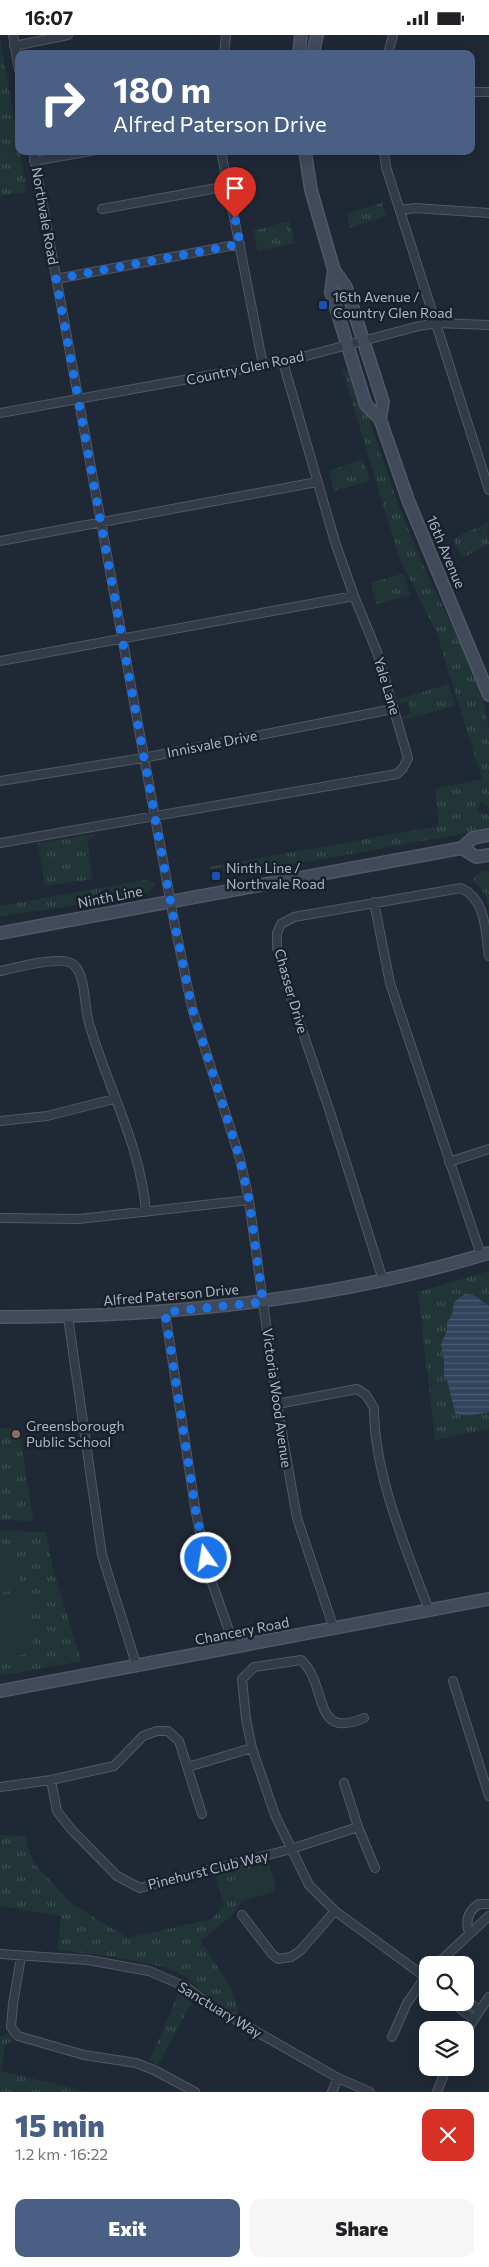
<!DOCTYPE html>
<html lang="en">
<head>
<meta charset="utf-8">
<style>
	:root { --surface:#fff; --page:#f6f6f6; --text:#202124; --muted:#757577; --accent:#495f84 }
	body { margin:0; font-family:Commissioner,sans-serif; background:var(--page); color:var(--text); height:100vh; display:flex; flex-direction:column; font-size:19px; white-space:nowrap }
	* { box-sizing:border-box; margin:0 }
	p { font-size:16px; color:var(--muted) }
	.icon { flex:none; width:28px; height:28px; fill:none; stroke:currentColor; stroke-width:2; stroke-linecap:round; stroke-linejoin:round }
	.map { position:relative; height:2057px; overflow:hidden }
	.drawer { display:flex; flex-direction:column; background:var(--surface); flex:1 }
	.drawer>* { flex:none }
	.banner { position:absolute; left:15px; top:15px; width:460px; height:105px; border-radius:10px; box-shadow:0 2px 12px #0003; background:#495f84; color:#fff; overflow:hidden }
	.fabs { position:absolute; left:419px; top:1921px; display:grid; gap:10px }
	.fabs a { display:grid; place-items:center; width:55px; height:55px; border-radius:10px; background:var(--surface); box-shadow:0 2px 12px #0003; font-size:25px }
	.pin { position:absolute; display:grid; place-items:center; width:42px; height:42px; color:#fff; margin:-51px -21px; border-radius:50% 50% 50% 0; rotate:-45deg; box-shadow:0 0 5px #0007 }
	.pin .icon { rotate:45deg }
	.me { position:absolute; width:55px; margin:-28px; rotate:347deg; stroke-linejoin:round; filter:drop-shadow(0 0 4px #0008) }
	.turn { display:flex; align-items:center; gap:18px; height:105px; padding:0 15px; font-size:22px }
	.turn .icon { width:65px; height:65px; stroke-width:2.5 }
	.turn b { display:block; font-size:35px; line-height:42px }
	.round { display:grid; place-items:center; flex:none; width:52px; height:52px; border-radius:10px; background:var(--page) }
	.headline { display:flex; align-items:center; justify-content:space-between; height:85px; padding:0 15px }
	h1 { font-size:30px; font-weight:800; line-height:38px; color:var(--accent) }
	.cta { display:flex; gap:10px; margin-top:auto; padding:10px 15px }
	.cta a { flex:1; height:58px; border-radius:10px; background:var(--accent); color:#fff; font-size:20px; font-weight:800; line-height:58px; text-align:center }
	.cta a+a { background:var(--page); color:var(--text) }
	.status { display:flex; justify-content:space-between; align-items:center; height:35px; padding:0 25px; background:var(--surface); direction:ltr }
	.status svg { height:14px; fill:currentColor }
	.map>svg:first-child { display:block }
	.grass { fill:url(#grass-tufts) }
	.pitch { fill:#213537 }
	.water { fill:url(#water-rules) }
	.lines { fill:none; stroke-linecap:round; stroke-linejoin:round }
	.street-casing { stroke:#505865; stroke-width:10 }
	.secondary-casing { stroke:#505865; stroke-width:14 }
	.street { stroke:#323b47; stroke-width:8 }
	.secondary { stroke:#404a5a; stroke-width:11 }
	.route { stroke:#1a73e8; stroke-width:9; stroke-dasharray:0 16.2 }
	.transit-dot { fill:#1a4fb4; stroke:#18202b; stroke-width:2 }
	.education-dot { fill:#8d6e63; stroke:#18202b; stroke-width:2 }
	.labels { text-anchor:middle; stroke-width:5; stroke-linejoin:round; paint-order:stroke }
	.street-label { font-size:14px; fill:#acb5c4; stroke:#18202b }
	.poi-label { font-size:14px; fill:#acb5c4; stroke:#18202b; text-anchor:start }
</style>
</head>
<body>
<div class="status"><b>16:07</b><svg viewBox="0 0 49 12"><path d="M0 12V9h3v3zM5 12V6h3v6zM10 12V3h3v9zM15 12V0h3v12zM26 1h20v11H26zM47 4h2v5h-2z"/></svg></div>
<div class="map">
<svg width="489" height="2057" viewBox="0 0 489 2057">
	<defs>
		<pattern id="grass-tufts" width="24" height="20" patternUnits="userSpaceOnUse" patternTransform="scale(1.25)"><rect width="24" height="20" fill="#213537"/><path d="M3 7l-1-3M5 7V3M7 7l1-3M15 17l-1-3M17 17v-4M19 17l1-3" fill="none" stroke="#3f5052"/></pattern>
		<pattern id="water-rules" width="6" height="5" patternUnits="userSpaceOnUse" patternTransform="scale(1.25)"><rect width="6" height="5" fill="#31445e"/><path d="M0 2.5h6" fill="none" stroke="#4c5d73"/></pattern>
	</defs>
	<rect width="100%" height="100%" fill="#1f2936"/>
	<path class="grass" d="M0 3 27 157 0 161Z
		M382 168 386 181 350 193 347 178Z
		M289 186 295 208 258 216 253 196Z
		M342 334 352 336 400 474 425 535 479 646 489 695V772L481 767 476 776 489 780V794L306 827 224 838 222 832 209 835V832L439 791 435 754 482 744 437 599 399 522Z
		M363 424 370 446 334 456 329 436Z
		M489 487 487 493 489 509 462 523 453 504Z
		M404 538 410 560 376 569 371 548Z
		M448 649 455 671 403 685 402 681 411 679 408 667 398 668 397 665Z
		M93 799 94 803 87 804 93 844 45 851 38 808Z
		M489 835V872L485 859 473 844 482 836Z
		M145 845 156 848 153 853 147 857 59 873 0 881V871Z
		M489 1236V1394L435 1405 418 1257Z
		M0 1393H19L33 1486 0 1485Z
		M0 1496 46 1497 53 1534 81 1626 0 1641Z
		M0 1800 25 1801 33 1827 72 1869 128 1903 212 1884 224 1870 215 1839 268 1827 276 1851 273 1856 242 1866 233 1879 201 1906 232 1955 239 1980 207 1964 187 1942 164 1932 116 1922 58 1915 61 1881 0 1871Z
		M179 1953 193 1965 158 2030 149 2025 171 1978Z
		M10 1998 13 2005 5 2011 1 2036 88 2057H0V2002Z"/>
	<path class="pitch" d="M13 1511 21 1554 0 1558V1513Z
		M24 1564 35 1617 0 1624V1569Z
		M265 1833 270 1835 276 1851 273 1857 236 1868 231 1866 226 1851 228 1847Z"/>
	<path class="water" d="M465 1259 473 1260 489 1271V1377C478 1379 466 1383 455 1378L447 1345 444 1344V1325L441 1309 447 1295V1287L452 1280 454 1267Z"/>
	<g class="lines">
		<defs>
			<path id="street" d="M13 0 19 35
				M14 11 68 0
				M224 19 226 0
				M388 19 393 0
				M471 57H489
				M33 116 175 891 192 973 240 1124 249 1165 277 1369 297 1483 334 1594
				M221 116 263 330
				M384 116 386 132 489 455
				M34 126 91 116
				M102 174 228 151
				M400 175 415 173 489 178
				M56 244 240 209
				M0 378 283 327 419 291 437 288 489 290
				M0 506 317 447
				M0 626 354 561
				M0 746 143 723 393 674
				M0 808 397 739 403 733 408 723 377 617 354 561 335 507 283 327
				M374 867 390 948 481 1220
				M0 936C15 933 64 919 74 930 86 941 84 972 89 988 107 1051 141 1111 146 1177
				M0 1086 47 1081 114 1064
				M449 1127 489 1114
				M0 1183 79 1184 249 1165
				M383 1245 329 1074 289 957 277 912V898L281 889 294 882 461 853C487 865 485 897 489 921
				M165 1277 196 1478 209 1539 235 1613
				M68 1282 102 1520 137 1632
				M277 1369 357 1354 366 1360 374 1373C374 1439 406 1514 429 1575
				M453 1646 489 1761
				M364 1683C311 1706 329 1650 301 1625L254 1632 242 1644 246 1684 252 1713 275 1780 309 1850 335 1876 428 1944
				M188 1732 252 1713
				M51 1745 57 1776 70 1793 117 1841 140 1853 291 1814 358 1792
				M344 1748 358 1792 375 1833
				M0 1752 51 1745 114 1731 143 1701 157 1696H168L179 1706 202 1779
				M242 1880 272 1919 278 1924 291 1922 300 1916 335 1876
				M469 1898C465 1886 468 1876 479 1869H489
				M0 1919 88 1925 149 1936 186 1952 208 1969 338 2043 370 2057
				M21 1922 13 1969 11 1992 18 2001 84 2020 136 2028 154 2035 195 2057
				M436 1930 489 1881
				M465 1964 479 1975
				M452 1968 473 1983
				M465 1998 489 1962
				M392 2002 407 1968 428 1938
				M332 2057 338 2043
				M437 2057 447 2032"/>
			<path id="secondary" d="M299 19 301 0
				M313 19 317 0
				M305 116 311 155 334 235 346 252 383 367 380 384
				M334 235 331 257 366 370 380 384 408 465 489 660
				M462 813 476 822 489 820
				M0 898 462 813 473 803 489 800
				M0 1282C164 1282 331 1266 489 1218
				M0 1656 489 1564"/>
		</defs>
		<use href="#street" class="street-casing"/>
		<use href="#secondary" class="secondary-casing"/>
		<use href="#street" class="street"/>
		<use href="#secondary" class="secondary"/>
	</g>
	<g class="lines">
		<path class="route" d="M206 1523 196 1478 165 1277 263 1267 249 1165 240 1124 192 973 175 891 56 244 240 209 235 183"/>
	</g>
	<g class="transit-dot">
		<rect x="318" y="265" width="10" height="10" rx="2.5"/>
		<rect x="211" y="836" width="10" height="10" rx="2.5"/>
	</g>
	<circle class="education-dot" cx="16" cy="1399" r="5"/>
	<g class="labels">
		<g class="street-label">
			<text transform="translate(45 181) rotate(80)" y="5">Northvale Road</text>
			<text transform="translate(245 333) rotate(-12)" y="5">Country Glen Road</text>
			<text transform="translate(446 517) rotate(67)" y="5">16th Avenue</text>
			<text transform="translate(387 651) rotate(73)" y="5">Yale Lane</text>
			<text transform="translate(212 709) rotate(-11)" y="5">Innisvale Drive</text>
			<text transform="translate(110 862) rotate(-11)" y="5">Ninth Line</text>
			<text transform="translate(291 956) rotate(74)" y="5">Chasser Drive</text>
			<text transform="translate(171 1260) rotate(-5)" y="5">Alfred Paterson Drive</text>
			<text transform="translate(277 1363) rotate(82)" y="5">Victoria Wood Avenue</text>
			<text transform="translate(242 1596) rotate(-11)" y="5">Chancery Road</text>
			<text transform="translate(208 1835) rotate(-14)" y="5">Pinehurst Club Way</text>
			<text transform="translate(220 1975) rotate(31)" y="5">Sanctuary Way</text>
		</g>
		<g class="poi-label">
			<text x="333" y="267">16th Avenue /<tspan x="333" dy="16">Country Glen Road</tspan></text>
			<text x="226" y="838">Ninth Line /<tspan x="226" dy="16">Northvale Road</tspan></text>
			<text x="26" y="1396">Greensborough<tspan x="26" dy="16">Public School</tspan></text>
		</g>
	</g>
</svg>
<div class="fabs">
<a><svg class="icon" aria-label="search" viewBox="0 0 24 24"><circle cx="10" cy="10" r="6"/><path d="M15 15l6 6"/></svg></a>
<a><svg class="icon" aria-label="layers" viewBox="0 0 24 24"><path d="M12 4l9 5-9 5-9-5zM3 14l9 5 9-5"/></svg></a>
</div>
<div class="pin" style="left:235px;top:183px;background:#d93025"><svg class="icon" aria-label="arrive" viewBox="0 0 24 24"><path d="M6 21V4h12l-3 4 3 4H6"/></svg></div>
<svg class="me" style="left:206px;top:1523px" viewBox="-20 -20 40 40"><circle r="17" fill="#1a73e8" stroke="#fff" stroke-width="3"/><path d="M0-11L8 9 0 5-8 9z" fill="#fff"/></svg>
<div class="banner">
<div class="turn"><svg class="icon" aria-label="right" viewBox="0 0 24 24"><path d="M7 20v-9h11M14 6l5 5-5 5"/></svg><div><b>180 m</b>Alfred Paterson Drive</div></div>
</div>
</div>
<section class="drawer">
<div class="headline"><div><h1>15 min</h1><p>1.2 km · 16:22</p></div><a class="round" style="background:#d93025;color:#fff"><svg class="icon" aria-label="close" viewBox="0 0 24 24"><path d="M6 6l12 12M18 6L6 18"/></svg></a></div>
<div class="cta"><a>Exit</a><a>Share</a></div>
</section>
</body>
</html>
